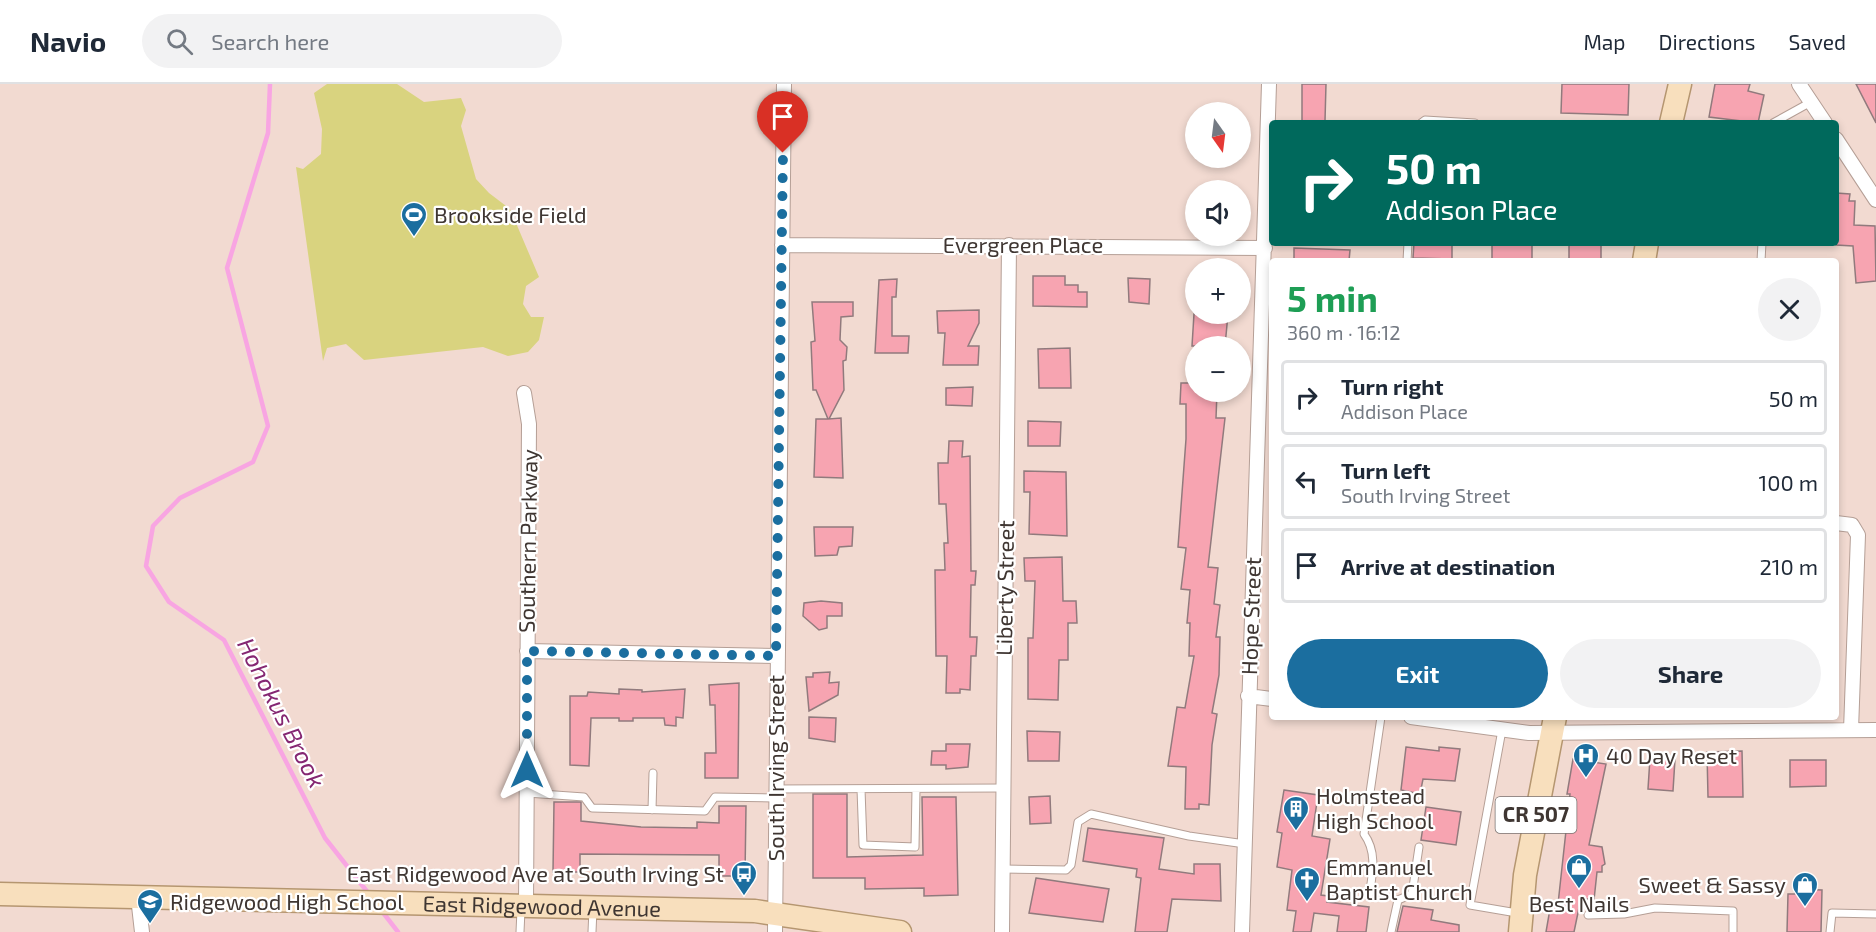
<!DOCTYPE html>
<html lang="en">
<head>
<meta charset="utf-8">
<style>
	:root { --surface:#fff; --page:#f2f2f3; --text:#1f2937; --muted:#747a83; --line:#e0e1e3; --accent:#1b6e9f }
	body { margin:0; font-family:"Exo 2",sans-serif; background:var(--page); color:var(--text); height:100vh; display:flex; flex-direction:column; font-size:22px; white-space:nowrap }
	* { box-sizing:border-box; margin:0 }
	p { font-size:20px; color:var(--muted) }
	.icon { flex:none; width:33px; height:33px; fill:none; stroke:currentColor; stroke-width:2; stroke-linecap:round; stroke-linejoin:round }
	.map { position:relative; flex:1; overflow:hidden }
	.sheet { position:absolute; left:1269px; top:174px; width:570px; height:462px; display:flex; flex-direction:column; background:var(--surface); border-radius:6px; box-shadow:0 3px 9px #0003 }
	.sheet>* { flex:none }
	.guide { position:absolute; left:1269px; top:36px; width:570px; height:126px; border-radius:6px; box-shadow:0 3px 9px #0003; background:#00695c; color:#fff; overflow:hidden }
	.needle { width:39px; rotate:166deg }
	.controls { position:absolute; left:1185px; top:18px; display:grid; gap:12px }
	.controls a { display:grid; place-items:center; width:66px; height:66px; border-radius:50%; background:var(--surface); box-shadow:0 3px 9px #0003; font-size:30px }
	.pin { position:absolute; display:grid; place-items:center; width:51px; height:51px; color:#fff; margin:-62px -26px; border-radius:50% 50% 50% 0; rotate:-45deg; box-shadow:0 0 6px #0007 }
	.pin .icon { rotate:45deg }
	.me { position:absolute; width:66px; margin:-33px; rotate:0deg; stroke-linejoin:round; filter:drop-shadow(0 0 4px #0008) }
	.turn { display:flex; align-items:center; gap:21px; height:126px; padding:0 18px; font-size:27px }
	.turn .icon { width:78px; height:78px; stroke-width:2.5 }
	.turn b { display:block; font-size:42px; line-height:51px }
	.round { display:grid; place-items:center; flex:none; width:63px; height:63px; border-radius:32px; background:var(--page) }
	.summary { display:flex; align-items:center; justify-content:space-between; height:102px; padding:0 18px }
	h1 { font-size:36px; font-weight:700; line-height:45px; color:#1e9e55 }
	.primary-button { display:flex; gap:12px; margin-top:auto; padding:12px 18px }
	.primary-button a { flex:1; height:69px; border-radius:36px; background:var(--accent); color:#fff; font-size:24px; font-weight:700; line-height:69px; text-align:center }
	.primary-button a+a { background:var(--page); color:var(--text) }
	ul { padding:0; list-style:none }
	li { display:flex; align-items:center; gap:18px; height:75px; margin:0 12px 9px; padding:0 6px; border:3px solid var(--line); border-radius:6px }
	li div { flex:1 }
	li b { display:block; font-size:22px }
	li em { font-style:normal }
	header { display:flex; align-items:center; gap:36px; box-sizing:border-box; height:84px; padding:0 30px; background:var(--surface); border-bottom:2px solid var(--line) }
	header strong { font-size:28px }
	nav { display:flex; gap:33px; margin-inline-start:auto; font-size:21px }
	.search { width:420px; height:54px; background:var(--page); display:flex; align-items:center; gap:15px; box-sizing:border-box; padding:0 21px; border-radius:33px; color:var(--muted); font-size:22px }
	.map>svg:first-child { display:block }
	.green { fill:#d9d37f }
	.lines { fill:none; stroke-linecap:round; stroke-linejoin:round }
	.stream { stroke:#f8a5e2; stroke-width:4.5 }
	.building { fill:#f7a4b1; stroke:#917a7d; stroke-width:1.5 }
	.lane-casing { stroke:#b59f96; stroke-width:9 }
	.street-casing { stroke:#b59f96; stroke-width:16 }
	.primary-casing { stroke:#b59670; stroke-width:25 }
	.lane { stroke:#fff; stroke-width:7 }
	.street { stroke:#fff; stroke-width:14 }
	.primary { stroke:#f8dfbd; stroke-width:22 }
	.route { stroke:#1b6e9f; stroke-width:10; stroke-dasharray:0 18 }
	.labels { text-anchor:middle; stroke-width:4.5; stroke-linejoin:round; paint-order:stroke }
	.shield { fill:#fff; stroke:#797270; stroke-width:1.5 }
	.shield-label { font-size:21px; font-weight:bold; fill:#3f3632 }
	.poi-label { font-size:22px; fill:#3f3632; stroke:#fff; text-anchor:start }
	.street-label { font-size:22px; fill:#3f3632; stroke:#fff }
	.water-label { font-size:24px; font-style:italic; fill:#852772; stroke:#fff }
</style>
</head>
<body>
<header>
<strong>Navio</strong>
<div class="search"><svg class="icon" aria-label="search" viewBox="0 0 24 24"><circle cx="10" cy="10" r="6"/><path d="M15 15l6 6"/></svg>Search here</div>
<nav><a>Map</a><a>Directions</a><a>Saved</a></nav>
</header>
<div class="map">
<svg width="1876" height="848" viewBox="0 0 1876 848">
	<rect width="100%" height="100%" fill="#f2dad1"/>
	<path class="green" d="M327 0H397L424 18 461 14 466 26 461 42 476 95 489 109 510 125 539 193 526 202 523 220 531 233H544L539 256 528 268 508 272 483 263 364 276 346 260 327 264 323 277 296 83 303 85 321 70 322 45 314 9Z"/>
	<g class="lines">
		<path class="stream" d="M270 0 268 49 227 184 268 342 253 378 180 414 153 442 146 482 169 518 224 556 325 754 369 810
			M381 826 398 848"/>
	</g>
	<path class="building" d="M1302 0H1326L1325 37H1302Z
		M1562 0H1629L1628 31 1561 29Z
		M1715 0H1750L1748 7 1764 11 1758 39 1709 33Z
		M1856 0H1876V39Z
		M1836 109 1850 110 1849 117H1855L1854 141 1875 142 1876 197 1856 199 1853 162 1836 161Z
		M1414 159H1452V175L1413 174Z
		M1492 159H1532V177L1492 175Z
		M1569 159H1601V177H1569Z
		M1294 164 1350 166 1349 177H1294Z
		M1033 192H1065V201H1078V208H1087V223L1033 222Z
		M1128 194 1150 195 1149 220 1129 218Z
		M897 195 896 213H892V252H909L908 269H875L879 196Z
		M812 218H853V232L841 233 840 256 847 263 846 276 843 277 844 306 829 335 841 334 843 394 814 393 816 335H828L816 306H813L811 258 815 257Z
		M979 226V239L968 262H979L978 281H943L945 249H938L937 227Z
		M1194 230H1228L1225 262H1192Z
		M1070 264 1071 304H1039L1038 265Z
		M1181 299H1196V308H1217L1216 334H1225L1208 483 1218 484 1214 520 1220 521 1216 553H1220L1219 591 1212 629 1217 630 1212 661 1209 721 1199 720V725H1185L1186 683 1168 682 1177 623 1185 624 1194 572H1189L1190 539H1187L1190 506 1181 505 1186 464 1178 463 1186 355V320H1180Z
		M973 303 972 322 946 321V304Z
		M1028 337 1061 338 1060 362H1028Z
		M949 357H963L962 373 970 372 971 487H976L975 501H971L970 553H977L976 572H971L970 606 960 605V609H946L947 572H936L935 486H945L944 459H948L946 420H939L938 379H948Z
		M1024 387 1066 388 1067 452 1029 450 1030 408H1024Z
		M814 443H853L852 462 839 463 837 471 815 472Z
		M1062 473 1063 517H1076L1077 539H1068V576H1059L1058 616 1028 615V554H1033L1035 497H1025L1024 474Z
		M821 517 842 519V532H827V544L819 546 803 532 804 519Z
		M830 588 829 599 839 598 838 611 809 627 806 593H813V589Z
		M739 599 738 694H705V669H716L715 621H710L709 601Z
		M619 605 642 606V608L685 605 683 634 676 633V642L665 641 664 634H633V637H619V634H591L589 682 570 681V612H587L588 608 619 610Z
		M809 633 836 634 835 658 809 654Z
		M1027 647 1060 648 1059 677H1028Z
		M946 660H970L968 683 946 685V681H931L932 667H946Z
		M1406 663 1439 667V663L1460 665 1455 697 1423 695 1420 710 1401 706Z
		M1742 667 1743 713H1708L1707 668Z
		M1650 674 1675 675 1673 707 1648 705Z
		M1573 675 1606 680 1589 761 1602 763 1605 780 1602 782V788H1597L1594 816 1581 814 1574 848H1546L1551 819 1558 820 1570 710H1567Z
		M1790 676H1826V702L1790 703Z
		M1284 706 1318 711 1312 752 1330 755 1321 811 1328 812 1327 818 1369 823 1366 848H1337L1339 832 1314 829 1311 848H1293L1296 827 1287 826 1292 786 1277 783 1282 749 1277 748Z
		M813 710H847V773L923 771 922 713H956L958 811 924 812V804L865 805V794H813Z
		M1050 712 1051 739 1030 740 1029 713Z
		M554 718H581V737L641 743 697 744V738L719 739V722H746L745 792H719V771L580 770V788H553Z
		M1426 723 1461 728 1456 761 1421 756Z
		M1088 744 1164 754 1159 785 1194 790V780H1220L1221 817 1172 815 1167 848H1135L1141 794 1136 793 1137 785 1083 777Z
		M1036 794 1109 805 1103 838 1029 829Z
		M1795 805 1822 806 1821 848H1787L1788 810H1795Z
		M1403 822 1433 826 1431 836 1459 841V848H1397Z"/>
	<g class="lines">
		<defs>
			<path id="lane" d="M1421 39 1425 36 1475 39
				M1773 39 1811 18
				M1407 177 1408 159
				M1761 177 1762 159
				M1502 646 1470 821 1517 829
				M775 705 1003 704
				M861 705 863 761 915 763 916 705
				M527 709 584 713 592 724 705 727 715 713 775 714
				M652 726 653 689
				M1002 785 1066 786 1071 781 1078 738 1091 730 1189 752 1245 760
				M1369 813C1372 792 1378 769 1364 750L1381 633
				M1588 831 1624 830 1655 824 1733 827V848
				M520 848 521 826
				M592 848 593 825
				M1391 848 1398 816 1412 810 1419 763
				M1830 848 1832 829 1876 830"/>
			<path id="street" d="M1799 0 1825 39
				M1836 55 1876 116
				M782 161 1265 164
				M524 309 529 340 526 821
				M1836 439 1852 441 1858 451 1851 646
				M527 567 776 572
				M1248 612 1272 615
				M1411 633 1529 649 1876 646
				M138 813 142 848
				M775 848 784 0
				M1002 848 1009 161
				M1242 848 1269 0"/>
			<g id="primary">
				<path d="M1671 39 1680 0"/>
				<path d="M1644 177 1647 159"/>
				<path id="s1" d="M0 810 755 827 900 848"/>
				<path d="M1520 848 1525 791 1555 633"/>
			</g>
		</defs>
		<use href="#lane" class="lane-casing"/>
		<use href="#street" class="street-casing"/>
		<use href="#primary" class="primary-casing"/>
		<use href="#lane" class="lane"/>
		<use href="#street" class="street"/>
		<use href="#primary" class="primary"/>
	</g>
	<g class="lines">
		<path class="route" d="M527 686V567L776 572 783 69"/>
	</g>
	<defs>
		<symbol id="stadium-pin" viewBox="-11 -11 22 30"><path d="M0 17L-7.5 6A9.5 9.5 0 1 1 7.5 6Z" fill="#1b6e9f" stroke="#fff"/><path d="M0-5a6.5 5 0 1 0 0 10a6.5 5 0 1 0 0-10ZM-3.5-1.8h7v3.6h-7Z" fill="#fff"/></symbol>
		<symbol id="hospital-pin" viewBox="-11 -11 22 30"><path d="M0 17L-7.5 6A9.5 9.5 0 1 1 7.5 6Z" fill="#1b6e9f" stroke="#fff"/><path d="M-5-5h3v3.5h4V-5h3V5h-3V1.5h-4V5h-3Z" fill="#fff"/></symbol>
		<symbol id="building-pin" viewBox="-11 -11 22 30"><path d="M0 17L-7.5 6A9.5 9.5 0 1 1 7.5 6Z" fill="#1b6e9f" stroke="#fff"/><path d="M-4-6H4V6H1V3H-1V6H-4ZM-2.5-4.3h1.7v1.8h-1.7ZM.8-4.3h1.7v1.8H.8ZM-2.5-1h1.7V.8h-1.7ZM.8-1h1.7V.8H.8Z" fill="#fff"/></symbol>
		<symbol id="shop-pin" viewBox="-11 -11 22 30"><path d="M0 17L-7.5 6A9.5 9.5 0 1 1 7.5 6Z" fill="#1b6e9f" stroke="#fff"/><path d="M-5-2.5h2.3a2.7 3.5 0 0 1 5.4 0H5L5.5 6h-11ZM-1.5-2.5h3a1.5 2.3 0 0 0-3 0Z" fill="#fff"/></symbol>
		<symbol id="bus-pin" viewBox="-11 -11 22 30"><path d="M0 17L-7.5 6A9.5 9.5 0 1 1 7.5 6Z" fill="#1b6e9f" stroke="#fff"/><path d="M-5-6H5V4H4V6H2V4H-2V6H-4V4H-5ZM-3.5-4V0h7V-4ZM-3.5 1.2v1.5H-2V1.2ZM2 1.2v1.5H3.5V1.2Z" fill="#fff"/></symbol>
		<symbol id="church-pin" viewBox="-11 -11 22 30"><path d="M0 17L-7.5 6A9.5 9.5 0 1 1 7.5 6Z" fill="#1b6e9f" stroke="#fff"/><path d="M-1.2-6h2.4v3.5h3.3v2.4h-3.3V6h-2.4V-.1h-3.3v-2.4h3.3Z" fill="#fff"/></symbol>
		<symbol id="school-pin" viewBox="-11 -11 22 30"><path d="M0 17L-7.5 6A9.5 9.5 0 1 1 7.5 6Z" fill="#1b6e9f" stroke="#fff"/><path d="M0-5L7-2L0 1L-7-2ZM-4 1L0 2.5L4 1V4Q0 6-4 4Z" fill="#fff"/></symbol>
	</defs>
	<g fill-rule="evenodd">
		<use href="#stadium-pin" x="399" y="116" width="30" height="40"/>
		<use href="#hospital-pin" x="1571" y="657" width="30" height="40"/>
		<use href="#building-pin" x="1281" y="710" width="30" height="40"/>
		<use href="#shop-pin" x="1564" y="768" width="30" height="40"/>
		<use href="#bus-pin" x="729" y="775" width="30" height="40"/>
		<use href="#church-pin" x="1292" y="781" width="30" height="40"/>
		<use href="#shop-pin" x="1790" y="786" width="30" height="40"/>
		<use href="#school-pin" x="135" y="803" width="30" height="40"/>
	</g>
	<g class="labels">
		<rect class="shield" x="1495.5" y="713" width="81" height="36" rx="4.5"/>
		<g class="shield-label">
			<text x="1536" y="738">CR 507</text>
		</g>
		<g class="poi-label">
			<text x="434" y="139">Brookside Field</text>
			<text x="1606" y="680">40 Day Reset</text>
			<text x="1316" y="720">Holmstead<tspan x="1316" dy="25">High School</tspan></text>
			<text x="1326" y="791">Emmanuel<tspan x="1326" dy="25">Baptist Church</tspan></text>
			<text x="724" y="798" text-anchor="end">East Ridgewood Ave at South Irving St</text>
			<text x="1786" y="809" text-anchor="end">Sweet &amp; Sassy</text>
			<text x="170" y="826">Ridgewood High School</text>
			<text x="1579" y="828" text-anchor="middle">Best Nails</text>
		</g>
		<g class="street-label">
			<text x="1023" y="169">Evergreen Place</text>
			<text transform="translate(528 457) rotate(-89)" y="8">Southern Parkway</text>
			<text transform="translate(1005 504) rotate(-89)" y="8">Liberty Street</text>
			<text transform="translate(1251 532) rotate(-88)" y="8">Hope Street</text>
			<text transform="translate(776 684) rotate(-90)" y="8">South Irving Street</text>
			<text dy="8" stroke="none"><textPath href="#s1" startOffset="542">East Ridgewood Avenue</textPath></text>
		</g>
		<g class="water-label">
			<text transform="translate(281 629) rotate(63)" y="8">Hohokus Brook</text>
		</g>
	</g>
</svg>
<div class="controls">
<a><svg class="needle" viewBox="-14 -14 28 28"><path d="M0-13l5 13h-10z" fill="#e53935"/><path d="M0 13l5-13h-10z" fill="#747a83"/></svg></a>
<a><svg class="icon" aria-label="sound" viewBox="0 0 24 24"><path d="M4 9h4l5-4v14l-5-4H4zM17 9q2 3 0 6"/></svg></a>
<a>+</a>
<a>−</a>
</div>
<div class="pin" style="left:783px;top:69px;background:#d93025"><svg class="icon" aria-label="arrive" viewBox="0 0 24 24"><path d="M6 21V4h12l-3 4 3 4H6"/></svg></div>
<svg class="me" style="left:527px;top:686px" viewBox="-20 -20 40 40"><path d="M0-17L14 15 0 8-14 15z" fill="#1b6e9f" stroke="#fff" stroke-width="4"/></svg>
<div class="guide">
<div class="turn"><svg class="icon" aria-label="right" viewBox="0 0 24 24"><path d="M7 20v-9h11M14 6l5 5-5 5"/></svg><div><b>50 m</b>Addison Place</div></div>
</div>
<section class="sheet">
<div class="summary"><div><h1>5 min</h1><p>360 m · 16:12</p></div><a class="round"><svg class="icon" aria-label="close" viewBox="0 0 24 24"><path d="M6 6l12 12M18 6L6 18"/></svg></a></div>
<ul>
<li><svg class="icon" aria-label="right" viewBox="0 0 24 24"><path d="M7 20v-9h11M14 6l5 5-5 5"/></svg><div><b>Turn right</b><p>Addison Place</p></div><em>50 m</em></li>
<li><svg class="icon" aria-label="left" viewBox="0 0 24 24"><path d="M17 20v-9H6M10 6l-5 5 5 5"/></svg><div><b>Turn left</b><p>South Irving Street</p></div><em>100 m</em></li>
<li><svg class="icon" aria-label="arrive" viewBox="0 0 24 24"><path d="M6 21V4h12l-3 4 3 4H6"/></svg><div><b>Arrive at destination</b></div><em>210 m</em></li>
</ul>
<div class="primary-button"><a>Exit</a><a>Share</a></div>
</section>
</div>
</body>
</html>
